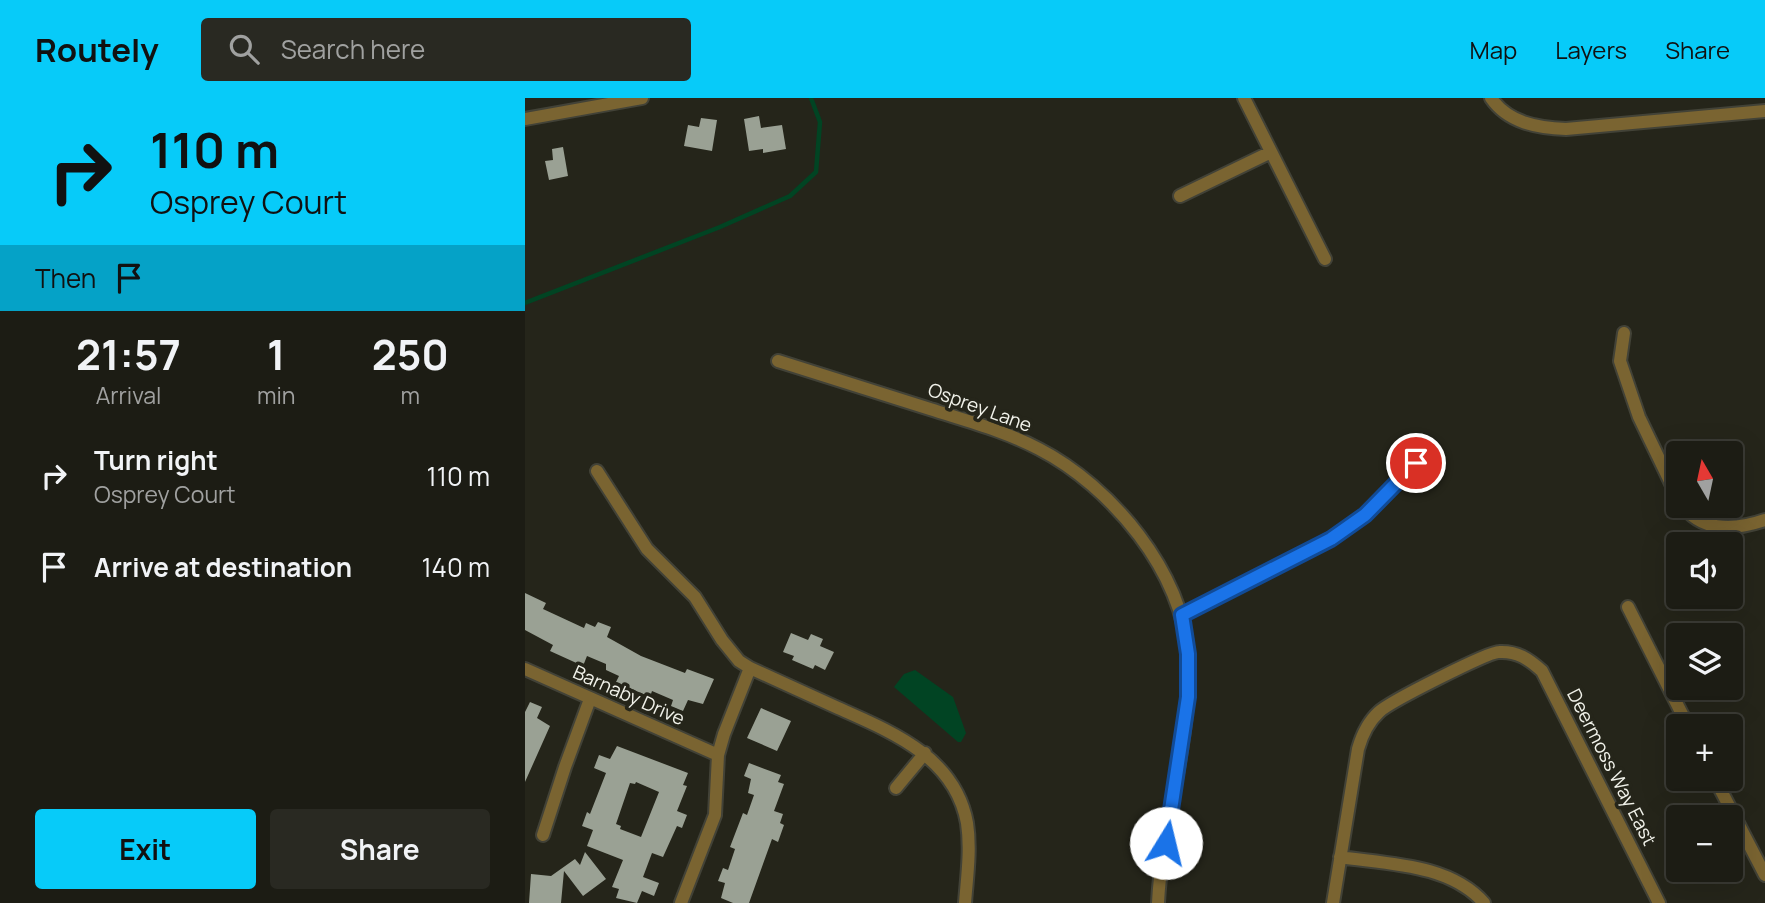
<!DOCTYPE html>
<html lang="en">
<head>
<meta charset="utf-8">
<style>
	:root { --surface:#1c1c14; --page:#292922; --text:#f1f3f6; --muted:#a0a1a0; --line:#3a3a34; --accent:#07cbf9 }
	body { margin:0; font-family:Manrope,sans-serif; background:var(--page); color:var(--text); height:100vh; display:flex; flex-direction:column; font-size:26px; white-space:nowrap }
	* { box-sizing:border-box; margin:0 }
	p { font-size:23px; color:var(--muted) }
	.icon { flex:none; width:38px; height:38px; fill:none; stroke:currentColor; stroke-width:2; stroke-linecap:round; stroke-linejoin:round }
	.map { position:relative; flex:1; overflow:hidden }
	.side { display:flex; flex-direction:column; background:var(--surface); width:525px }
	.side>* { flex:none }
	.hud { background:#07cbf9; color:#111; overflow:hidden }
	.needle { width:46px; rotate:351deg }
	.controls { position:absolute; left:1141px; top:343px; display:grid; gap:14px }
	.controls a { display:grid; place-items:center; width:77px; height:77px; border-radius:7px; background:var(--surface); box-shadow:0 7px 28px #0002,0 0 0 2px var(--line); font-size:35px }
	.pin { position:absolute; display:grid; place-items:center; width:60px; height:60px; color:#fff; margin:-30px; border:4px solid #fff; border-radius:50%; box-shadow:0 2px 7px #0007 }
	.me { position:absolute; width:77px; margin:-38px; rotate:9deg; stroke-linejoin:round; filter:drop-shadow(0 0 5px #0008) }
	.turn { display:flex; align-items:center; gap:24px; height:147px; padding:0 35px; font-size:32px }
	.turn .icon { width:91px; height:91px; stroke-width:2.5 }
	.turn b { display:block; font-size:49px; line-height:60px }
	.then { display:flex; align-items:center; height:66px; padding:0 35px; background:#0003; gap:14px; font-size:26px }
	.eta { display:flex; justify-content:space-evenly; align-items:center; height:119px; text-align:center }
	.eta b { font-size:42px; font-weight:700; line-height:49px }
	.primary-button { display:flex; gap:14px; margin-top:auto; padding:14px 35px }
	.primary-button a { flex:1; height:80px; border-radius:7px; background:var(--accent); color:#111; font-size:28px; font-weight:700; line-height:80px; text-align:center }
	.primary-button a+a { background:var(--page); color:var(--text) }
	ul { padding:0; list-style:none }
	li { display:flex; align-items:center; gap:21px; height:91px; padding:0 35px }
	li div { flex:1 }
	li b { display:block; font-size:26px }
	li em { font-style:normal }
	header { display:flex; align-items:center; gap:42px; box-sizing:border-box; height:98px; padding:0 35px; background:var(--accent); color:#111 }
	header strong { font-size:33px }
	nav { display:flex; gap:38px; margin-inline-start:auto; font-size:24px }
	.search { width:490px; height:63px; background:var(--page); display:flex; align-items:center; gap:18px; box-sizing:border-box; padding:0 24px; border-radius:7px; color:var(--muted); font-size:26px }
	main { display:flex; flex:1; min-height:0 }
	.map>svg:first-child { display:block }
	.water { fill:#014423 }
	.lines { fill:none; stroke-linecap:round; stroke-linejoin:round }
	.stream { stroke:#014423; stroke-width:4.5 }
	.building { fill:#9aa194; fill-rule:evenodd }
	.minor-casing { stroke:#424237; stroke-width:16 }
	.minor { stroke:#7a6431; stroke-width:12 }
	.route-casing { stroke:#114b97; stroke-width:18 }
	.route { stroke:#1a73e8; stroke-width:12 }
	.labels { text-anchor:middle; stroke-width:7; stroke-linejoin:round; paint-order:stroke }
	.street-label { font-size:19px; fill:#f1f2ea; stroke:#25251a }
</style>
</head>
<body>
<header>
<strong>Routely</strong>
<div class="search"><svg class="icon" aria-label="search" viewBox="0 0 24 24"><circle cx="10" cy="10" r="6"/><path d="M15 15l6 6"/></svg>Search here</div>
<nav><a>Map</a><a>Layers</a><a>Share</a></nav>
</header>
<main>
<section class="side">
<div class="hud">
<div class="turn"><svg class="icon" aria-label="right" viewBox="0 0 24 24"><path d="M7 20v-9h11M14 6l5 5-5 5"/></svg><div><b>110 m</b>Osprey Court</div></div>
<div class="then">Then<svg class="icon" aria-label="arrive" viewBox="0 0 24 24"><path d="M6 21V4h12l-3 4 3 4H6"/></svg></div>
</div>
<div class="eta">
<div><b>21:57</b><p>Arrival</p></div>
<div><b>1</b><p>min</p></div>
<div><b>250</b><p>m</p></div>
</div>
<ul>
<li><svg class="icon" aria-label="right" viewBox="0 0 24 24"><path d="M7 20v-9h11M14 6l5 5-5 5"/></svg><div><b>Turn right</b><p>Osprey Court</p></div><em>110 m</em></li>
<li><svg class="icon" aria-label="arrive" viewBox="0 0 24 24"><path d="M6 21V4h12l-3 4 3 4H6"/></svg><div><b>Arrive at destination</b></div><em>140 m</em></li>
</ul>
<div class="primary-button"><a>Exit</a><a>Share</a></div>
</section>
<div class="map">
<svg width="1240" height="805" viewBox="0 0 1240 805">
	<rect width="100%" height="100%" fill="#25251a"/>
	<path class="water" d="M390 572 428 599 441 635 436 644H433L369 589 379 576Z"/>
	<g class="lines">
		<path class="stream" d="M0 205 195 129 265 98 291 74 295 24 286 0"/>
	</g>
	<path class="building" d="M234 18 236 30 257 27 261 51 238 55V51L224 53 219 21Z
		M176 20 192 22 187 53 159 48 163 27 174 29Z
		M38 49 43 78 24 82 20 63 28 62 27 51Z
		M0 495 21 505 18 511 59 530 61 525 70 529 73 524 86 529 82 539 116 558 160 575 162 571 189 581 178 606 163 602 158 613 146 608 148 602 127 593 125 599 91 584 94 578 81 572V566L62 558 58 568 25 553 28 547 0 532Z
		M266 535 283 542 286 536 298 541 295 548 309 554 300 572 290 567 288 571 267 562 269 558 258 554Z
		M5 604 17 609 12 620 25 628 0 684V614Z
		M236 610 266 623 252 653 222 640Z
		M92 648 163 675 158 687 162 688 152 713 162 717 157 730 152 728 138 759 127 755 118 779 134 785 129 798 117 793 112 805 91 800 94 791 87 789 98 762 62 748 68 732 57 728 62 714 65 716 81 675 69 670 74 657 85 661ZM111 684 134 694 116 739 95 731 96 728 91 726 105 685 110 686Z
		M224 665 256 677 253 684 259 686 249 713 258 716 255 725 259 727 253 744 247 741 224 805H208L196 800 200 785 193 783 198 770 203 772 210 751 205 749 218 715 222 717 229 697 223 695 226 681 219 678Z
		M60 754 81 781 58 798 39 773 36 805H4L6 776 26 778 50 761 55 767Z"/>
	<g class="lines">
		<defs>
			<path id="minor" d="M719 0 800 161
				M966 0C983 25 1013 30 1041 31L1240 13
				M0 21 117 0
				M655 98 746 54
				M1099 235 1095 263 1114 319 1153 400
				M253 263C304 279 354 295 405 311 442 323 480 333 514 351 586 388 659 475 663 558 667 641 637 723 633 805
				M72 373 122 451 170 499 197 542 214 563 225 570C254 583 284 597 313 610 367 634 430 659 442 725 446 751 442 779 440 805
				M1158 408C1179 435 1211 432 1240 422
				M1103 509 1163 628
				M657 517 805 441 840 417 892 365
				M0 571 193 657
				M1190 681 1240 777
				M371 690 400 655
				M18 737 40 669 65 601
				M815 759C863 766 925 766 959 805
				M156 805 190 717 193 657 199 636 225 570
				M808 805 833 651C837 637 843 624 854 614 864 604 963 554 974 554 992 553 1004 561 1017 573L1134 805"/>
		</defs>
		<use href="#minor" class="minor-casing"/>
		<use href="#minor" class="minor"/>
	</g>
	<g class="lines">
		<defs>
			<path id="route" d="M641 745 663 599V556L657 517 806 441 840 417 891 365"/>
		</defs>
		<use href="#route" class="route-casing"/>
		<use href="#route" class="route"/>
	</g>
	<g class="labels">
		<g class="street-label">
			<text transform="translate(455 309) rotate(20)" y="7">Osprey Lane</text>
			<text transform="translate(104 597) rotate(24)" y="7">Barnaby Drive</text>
			<text transform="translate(1087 669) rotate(63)" y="7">Deermoss Way East</text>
		</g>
	</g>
</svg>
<div class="controls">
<a><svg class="needle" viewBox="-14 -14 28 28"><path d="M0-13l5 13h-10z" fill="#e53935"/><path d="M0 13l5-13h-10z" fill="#a0a1a0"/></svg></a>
<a><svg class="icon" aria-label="sound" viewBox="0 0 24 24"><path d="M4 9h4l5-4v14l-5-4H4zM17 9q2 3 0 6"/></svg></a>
<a><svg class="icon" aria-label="layers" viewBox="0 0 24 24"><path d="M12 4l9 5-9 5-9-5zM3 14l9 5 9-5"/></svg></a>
<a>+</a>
<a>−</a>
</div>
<div class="pin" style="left:891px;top:365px;background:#d93025"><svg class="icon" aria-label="arrive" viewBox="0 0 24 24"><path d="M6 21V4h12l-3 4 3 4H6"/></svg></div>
<svg class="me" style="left:641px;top:745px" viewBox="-20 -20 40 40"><circle r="19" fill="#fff"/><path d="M0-13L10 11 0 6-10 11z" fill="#1a73e8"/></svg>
</div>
</main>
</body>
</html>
